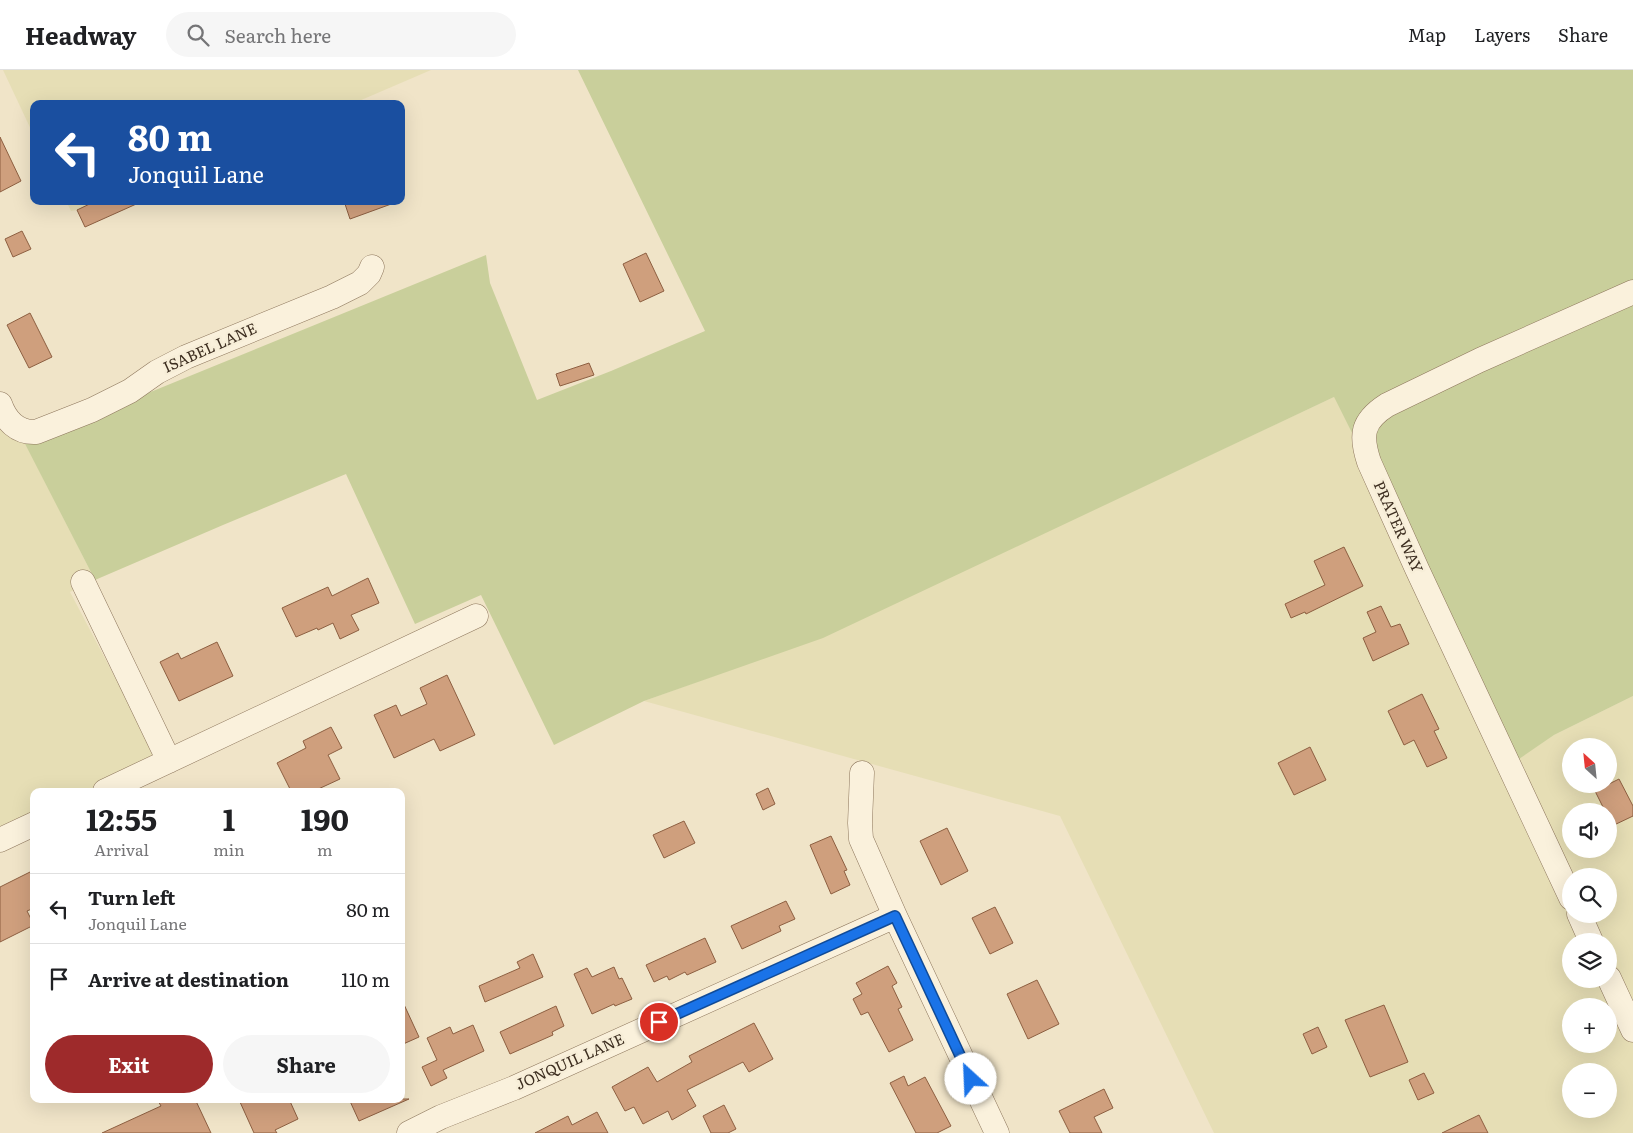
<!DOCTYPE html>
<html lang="en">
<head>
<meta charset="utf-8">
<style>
	:root { --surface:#fff; --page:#f6f6f6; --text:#202124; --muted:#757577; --line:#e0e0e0; --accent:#9e2a2b }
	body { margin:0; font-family:Literata,serif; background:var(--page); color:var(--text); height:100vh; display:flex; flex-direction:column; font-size:19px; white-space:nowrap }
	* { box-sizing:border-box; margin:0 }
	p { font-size:16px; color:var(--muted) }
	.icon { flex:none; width:28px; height:28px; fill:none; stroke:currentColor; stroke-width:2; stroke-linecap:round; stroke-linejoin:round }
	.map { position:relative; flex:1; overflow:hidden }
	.panel { position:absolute; left:30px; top:718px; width:375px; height:315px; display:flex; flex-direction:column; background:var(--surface); border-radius:10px; box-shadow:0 5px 20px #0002 }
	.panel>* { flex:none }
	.top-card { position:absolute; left:30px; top:30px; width:375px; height:105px; border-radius:10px; box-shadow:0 5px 20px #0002; background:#1a4fa0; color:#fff; overflow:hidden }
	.needle { width:32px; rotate:333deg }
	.buttons { position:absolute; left:1562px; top:668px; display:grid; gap:10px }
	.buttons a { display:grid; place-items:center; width:55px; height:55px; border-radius:50%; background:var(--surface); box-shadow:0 5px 20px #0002; font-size:25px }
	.pin { position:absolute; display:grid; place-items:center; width:42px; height:42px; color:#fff; margin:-21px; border:2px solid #fff; border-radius:50%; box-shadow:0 1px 5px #0007 }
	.me { position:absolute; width:55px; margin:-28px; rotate:335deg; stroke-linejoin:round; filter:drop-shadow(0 0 4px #0008) }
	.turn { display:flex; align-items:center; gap:18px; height:105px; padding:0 15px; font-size:22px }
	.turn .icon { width:65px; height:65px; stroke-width:2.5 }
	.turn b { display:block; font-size:35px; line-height:42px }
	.eta { display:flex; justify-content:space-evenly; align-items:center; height:85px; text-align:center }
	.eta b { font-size:30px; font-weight:700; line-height:35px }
	.button { display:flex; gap:10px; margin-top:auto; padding:10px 15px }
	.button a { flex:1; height:58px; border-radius:30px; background:var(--accent); color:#fff; font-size:20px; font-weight:700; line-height:58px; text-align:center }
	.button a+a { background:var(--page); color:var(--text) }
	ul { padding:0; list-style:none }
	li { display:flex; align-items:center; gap:15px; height:70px; padding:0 15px; border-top:1px solid var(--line) }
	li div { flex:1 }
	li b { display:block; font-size:19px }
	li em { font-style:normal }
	header { display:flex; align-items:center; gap:30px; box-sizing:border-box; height:70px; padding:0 25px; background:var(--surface); border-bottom:1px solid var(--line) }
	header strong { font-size:24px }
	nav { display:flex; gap:28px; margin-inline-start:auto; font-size:18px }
	.search { width:350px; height:45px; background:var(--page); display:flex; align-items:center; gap:12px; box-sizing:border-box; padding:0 18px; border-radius:28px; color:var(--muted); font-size:19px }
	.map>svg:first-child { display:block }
	.farmland { fill:#e6deb5; fill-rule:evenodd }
	.green { fill:#c9cf9b }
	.building { fill:#cf9f7d; stroke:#8d5f41 }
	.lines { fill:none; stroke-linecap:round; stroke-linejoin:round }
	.minor-casing { stroke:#8d765c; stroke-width:25 }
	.minor { stroke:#faf1dc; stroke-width:24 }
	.route-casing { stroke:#114b97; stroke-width:12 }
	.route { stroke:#1a73e8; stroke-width:9 }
	.labels { text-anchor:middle; stroke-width:5; stroke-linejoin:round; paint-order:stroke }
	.street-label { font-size:15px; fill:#3d2e20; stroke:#f7eed8 }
</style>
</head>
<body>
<header>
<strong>Headway</strong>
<div class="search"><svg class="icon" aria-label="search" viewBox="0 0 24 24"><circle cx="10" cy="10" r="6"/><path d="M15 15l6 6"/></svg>Search here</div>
<nav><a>Map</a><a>Layers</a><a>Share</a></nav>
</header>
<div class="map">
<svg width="1633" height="1063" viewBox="0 0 1633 1063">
	<rect width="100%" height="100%" fill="#f0e4c8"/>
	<path class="farmland" d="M3 0H431L352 34H34V66Z
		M66 131H112L95 137 71 141Z
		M0 324 95 510 70 522 158 689 87 721H34V745L0 761Z
		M1334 327 1516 690 1554 665 1633 626V1063H1214L1060 746 644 631 822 567ZM1571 676H1609V714H1571ZM1571 741H1609V779H1571ZM1571 806H1609V844H1571ZM1571 871H1609V909H1571ZM1571 936H1609V974H1571ZM1571 1001H1609V1039H1571Z"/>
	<path class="green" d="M578 0H1633V626L1554 665 1516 691 1334 327 823 568 644 631 554 675 481 525 415 554 346 404 223 455 95 510 22 368 72 354 486 185 490 213 537 330 611 301 705 261Z"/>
	<path class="building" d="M0 67 21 111 0 122Z
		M96 131H143L85 157 77 140Z
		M344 131H393L394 133 350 149Z
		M22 161 31 179 13 187 5 169Z
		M646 183 664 221 640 232 623 194Z
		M30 243 52 287 29 298 7 255Z
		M589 293 594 305 560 316 556 304Z
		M1344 477 1363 516 1306 544 1305 542 1291 548 1285 534 1325 515 1314 491Z
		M368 508 379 533 351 545 359 560 340 569 333 553 318 560 317 558 296 567 282 538 328 517 332 526Z
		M1381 536 1391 557 1400 554 1409 574 1373 591 1363 568 1376 562 1367 542Z
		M217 572 233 606 179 631 160 592 178 583 181 589Z
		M447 605 475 665 440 681 434 669 394 688 374 645 396 635 401 646 427 634 420 618Z
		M1422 624 1439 659 1434 661 1447 688 1427 697 1414 670 1404 675 1388 641Z
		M331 657 342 678 328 685 340 709 314 721H291L277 693 306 678 303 671Z
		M1310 677 1326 710 1294 725 1278 693Z
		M1619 709 1633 736V746L1612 756 1609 750V741H1605L1595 721Z
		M768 718 775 734 763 740 756 724Z
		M684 751 695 773 664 788 653 765Z
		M947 758 968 801 941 815 920 771Z
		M831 766 847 800 844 801 850 815 831 824 810 775Z
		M30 802 34 810V838L27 841 34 855 0 872V817Z
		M786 831 795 849 779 856 781 861 742 879 731 856Z
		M995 837 1013 873 990 884 972 848Z
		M705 868 716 892 687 905 685 902 669 910 667 906 654 912 646 895Z
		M533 884 543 907 485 932 479 916 520 898 517 892Z
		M888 896 897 913 892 916 902 937 898 939 913 970 889 982 868 942 861 945 853 929 862 924 856 913Z
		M614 897 619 909 622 908 632 929 615 936 614 934 592 944 574 904 587 898 592 907Z
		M1037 910 1059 954 1028 969 1007 924Z
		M401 928 419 967 401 975Z
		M1384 935 1408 992 1370 1007 1345 950Z
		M556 936 564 956 552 962 553 965 510 984 500 962Z
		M754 953 773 989 749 1002 743 992 687 1020 696 1036 672 1050 668 1041 643 1054 634 1037 625 1041 612 1017 648 997 657 1012 692 992 689 986Z
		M473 955 484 981 443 1000 447 1008 431 1016 422 997 437 990 427 968 450 957 453 964Z
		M1318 957 1327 977 1312 984 1303 964Z
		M1424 1003 1434 1023 1418 1030 1409 1010Z
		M904 1006 908 1016 925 1007 951 1056 937 1063H916L890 1013Z
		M1104 1019 1113 1038 1094 1047 1102 1063H1070L1059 1041Z
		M157 1029H195L211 1063H102L161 1036Z
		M246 1029H289L298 1049 275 1060 277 1063H254L240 1032Z
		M349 1029H409L359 1051Z
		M724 1035 736 1059 728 1063H711L703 1046Z
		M597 1042 608 1063H535L568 1046 572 1055Z
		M1479 1045 1488 1063H1442Z"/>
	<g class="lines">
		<defs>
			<path id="minor" d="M0 334C6 351 17 363 36 362L92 340 130 321 157 302 186 287 332 227 360 213 369 204 372 197
				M83 512 169 691
				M862 703 860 753 861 769 895 846 997 1063
				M105 721 476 546
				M0 770 34 754
				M1571 828 1417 499 1369 392C1360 365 1362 351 1387 335L1480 290 1633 222
				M1579 844 1591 871
				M1609 908 1633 960
				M409 1063 441 1047 514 1018 895 846"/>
		</defs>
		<use href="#minor" class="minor-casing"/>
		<use href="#minor" class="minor"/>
	</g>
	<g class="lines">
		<defs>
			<path id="route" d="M659 952 895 846 971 1009"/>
		</defs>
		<use href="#route" class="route-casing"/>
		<use href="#route" class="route"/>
	</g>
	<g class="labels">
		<g class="street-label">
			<text transform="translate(210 278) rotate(-24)" y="5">ISABEL LANE</text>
			<text transform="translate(1398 457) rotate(66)" y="5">PRATER WAY</text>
			<text transform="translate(570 992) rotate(-24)" y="5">JONQUIL LANE</text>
		</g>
	</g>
</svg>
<div class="buttons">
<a><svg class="needle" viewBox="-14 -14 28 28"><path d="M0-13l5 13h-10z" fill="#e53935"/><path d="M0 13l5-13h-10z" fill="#757577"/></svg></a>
<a><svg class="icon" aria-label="sound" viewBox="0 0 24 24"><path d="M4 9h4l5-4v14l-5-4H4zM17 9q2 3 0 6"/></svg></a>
<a><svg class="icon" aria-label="search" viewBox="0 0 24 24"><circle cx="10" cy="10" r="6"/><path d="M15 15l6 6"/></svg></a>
<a><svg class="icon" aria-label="layers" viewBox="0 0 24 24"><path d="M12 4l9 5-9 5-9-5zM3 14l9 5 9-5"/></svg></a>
<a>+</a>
<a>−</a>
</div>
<div class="pin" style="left:659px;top:952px;background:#d93025"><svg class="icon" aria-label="arrive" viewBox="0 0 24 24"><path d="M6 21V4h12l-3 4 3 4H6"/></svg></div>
<svg class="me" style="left:971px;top:1009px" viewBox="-20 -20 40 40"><circle r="19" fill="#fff"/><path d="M0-13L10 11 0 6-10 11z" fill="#1a73e8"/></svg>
<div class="top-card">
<div class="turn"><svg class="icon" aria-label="left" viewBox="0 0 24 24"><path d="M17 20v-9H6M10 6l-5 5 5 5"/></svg><div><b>80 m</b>Jonquil Lane</div></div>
</div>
<section class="panel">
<div class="eta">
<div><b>12:55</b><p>Arrival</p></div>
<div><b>1</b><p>min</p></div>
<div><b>190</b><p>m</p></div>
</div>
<ul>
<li><svg class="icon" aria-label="left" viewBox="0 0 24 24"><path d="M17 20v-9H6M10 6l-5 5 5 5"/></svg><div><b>Turn left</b><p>Jonquil Lane</p></div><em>80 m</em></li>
<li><svg class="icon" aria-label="arrive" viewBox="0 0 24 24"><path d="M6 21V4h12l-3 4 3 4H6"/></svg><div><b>Arrive at destination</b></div><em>110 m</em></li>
</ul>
<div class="button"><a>Exit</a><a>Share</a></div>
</section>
</div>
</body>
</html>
